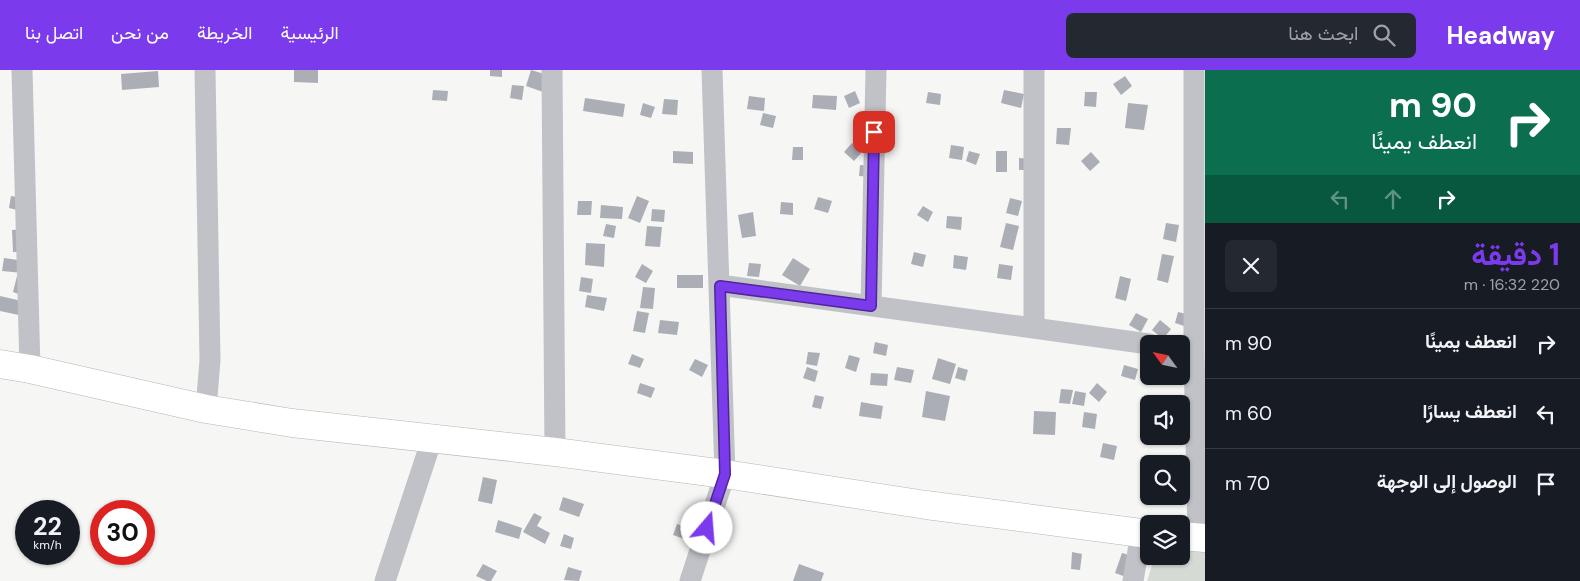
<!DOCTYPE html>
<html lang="ar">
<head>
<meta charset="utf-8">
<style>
	:root { --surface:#171b24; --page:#242831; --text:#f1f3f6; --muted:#9ea1a6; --line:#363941; --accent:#7c3aed }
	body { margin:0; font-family:"DM Sans",Vazirmatn,sans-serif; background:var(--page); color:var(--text); direction:rtl; height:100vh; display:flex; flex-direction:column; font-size:19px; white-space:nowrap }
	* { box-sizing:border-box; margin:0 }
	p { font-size:16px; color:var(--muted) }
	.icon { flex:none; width:28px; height:28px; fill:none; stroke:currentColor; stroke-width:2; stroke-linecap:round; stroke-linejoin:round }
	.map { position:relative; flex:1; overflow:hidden; direction:ltr }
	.details { display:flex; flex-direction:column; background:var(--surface); width:375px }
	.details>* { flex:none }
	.guide { background:#0b6e4f; color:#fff; overflow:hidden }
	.needle { width:32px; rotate:303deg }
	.controls { position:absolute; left:1140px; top:265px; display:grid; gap:10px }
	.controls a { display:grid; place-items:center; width:50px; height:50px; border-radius:8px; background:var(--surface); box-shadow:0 1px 4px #0004; font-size:25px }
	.speed { position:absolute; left:15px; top:430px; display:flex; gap:10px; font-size:25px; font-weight:700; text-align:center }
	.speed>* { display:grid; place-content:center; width:65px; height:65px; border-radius:50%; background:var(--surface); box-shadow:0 1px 4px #0004; line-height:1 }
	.speed small { font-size:12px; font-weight:400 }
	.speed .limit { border:8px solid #d22; background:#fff; color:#111 }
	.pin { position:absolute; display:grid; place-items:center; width:42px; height:42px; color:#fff; margin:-21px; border-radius:10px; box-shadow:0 2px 8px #0006 }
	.me { position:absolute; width:55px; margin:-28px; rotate:18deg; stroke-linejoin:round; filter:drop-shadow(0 0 4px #0008) }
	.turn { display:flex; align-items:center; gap:18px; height:105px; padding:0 20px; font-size:22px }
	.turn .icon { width:65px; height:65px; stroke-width:2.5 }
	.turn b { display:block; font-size:35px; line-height:42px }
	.lanes { display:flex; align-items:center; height:48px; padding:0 20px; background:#0003; justify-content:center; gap:25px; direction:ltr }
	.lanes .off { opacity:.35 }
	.round { display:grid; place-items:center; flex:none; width:52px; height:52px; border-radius:8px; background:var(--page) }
	.headline { display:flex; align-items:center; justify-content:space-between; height:85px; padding:0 20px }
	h1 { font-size:30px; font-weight:700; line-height:38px; color:var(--accent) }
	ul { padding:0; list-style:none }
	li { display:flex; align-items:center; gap:15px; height:70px; padding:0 20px; border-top:1px solid var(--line) }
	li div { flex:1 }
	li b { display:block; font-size:19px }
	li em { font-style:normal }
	header { display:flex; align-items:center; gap:30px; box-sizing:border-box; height:70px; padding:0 25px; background:var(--accent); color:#fff }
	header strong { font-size:24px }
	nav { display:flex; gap:28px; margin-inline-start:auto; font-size:18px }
	.search { width:350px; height:45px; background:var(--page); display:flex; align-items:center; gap:12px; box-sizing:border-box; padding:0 18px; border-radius:8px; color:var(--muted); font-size:19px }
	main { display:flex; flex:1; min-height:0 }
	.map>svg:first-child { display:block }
	.green { fill:#d5dbd4 }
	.building { fill:#abaeb5 }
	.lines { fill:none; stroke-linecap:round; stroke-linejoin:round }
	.secondary-casing { stroke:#b3b6bb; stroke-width:29 }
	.minor { stroke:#c0c2c7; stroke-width:21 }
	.secondary { stroke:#fff; stroke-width:28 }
	.route-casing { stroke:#51269a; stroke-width:12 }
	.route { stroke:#7c3aed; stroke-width:9 }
</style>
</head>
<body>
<header>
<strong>Headway</strong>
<div class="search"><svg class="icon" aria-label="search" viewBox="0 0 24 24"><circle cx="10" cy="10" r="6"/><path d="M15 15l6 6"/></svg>ابحث هنا</div>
<nav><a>الرئيسية</a><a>الخريطة</a><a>من نحن</a><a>اتصل بنا</a></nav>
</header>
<main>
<section class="details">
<div class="guide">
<div class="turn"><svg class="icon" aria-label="right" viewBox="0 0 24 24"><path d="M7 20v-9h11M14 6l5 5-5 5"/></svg><div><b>90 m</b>انعطف يمينًا</div></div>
<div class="lanes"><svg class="icon off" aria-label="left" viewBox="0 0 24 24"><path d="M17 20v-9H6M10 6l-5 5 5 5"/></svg><svg class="icon off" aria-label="ahead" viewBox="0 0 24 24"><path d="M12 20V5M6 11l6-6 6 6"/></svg><svg class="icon" aria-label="right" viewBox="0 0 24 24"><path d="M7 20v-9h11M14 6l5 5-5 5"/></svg></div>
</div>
<div class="headline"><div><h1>1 دقيقة</h1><p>220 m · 16:32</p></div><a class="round"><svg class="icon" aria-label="close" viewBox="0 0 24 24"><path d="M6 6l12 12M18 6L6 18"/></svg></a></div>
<ul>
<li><svg class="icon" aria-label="right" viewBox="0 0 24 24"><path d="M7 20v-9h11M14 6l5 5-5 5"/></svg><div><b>انعطف يمينًا</b></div><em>90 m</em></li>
<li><svg class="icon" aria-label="left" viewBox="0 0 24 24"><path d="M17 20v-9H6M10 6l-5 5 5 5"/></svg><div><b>انعطف يسارًا</b></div><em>60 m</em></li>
<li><svg class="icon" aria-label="arrive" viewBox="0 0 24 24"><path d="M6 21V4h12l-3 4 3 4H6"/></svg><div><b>الوصول إلى الوجهة</b></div><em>70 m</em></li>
</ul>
</section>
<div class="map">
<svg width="1205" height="511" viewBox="0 0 1205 511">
	<rect width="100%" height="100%" fill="#f6f6f4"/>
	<path class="green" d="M1181 472 1205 475V511H1147L1155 486H1181Z"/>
	<path class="building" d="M294 0H318V13L294 12Z
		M490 0H502V7L490 6Z
		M531 0 551 6 546 23 526 16Z
		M158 1 159 17 122 20 121 4Z
		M1125 6 1132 16 1121 25 1113 14Z
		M512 15 524 16 522 30 510 28Z
		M433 20 448 21 447 31 432 30Z
		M1004 20 1024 24 1021 38 1001 33Z
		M855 21 860 33 849 38 844 26Z
		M928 22 941 24 940 35 926 33Z
		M1085 22H1097L1096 37 1084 36Z
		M813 25 837 26 836 40 812 38Z
		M749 26 765 28 764 41 747 39Z
		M585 28 625 34 623 47 583 41Z
		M664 29 678 30 677 45 662 44Z
		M643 33 655 37 651 48 640 45Z
		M1128 33 1148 35 1144 60 1125 58Z
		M763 43 776 46 773 58 760 55Z
		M1057 58H1071L1069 75 1056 74Z
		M852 73 862 82 854 91 844 82Z
		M951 75 964 77 962 90 949 88Z
		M793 77H803V90H792Z
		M673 81 693 82V94L673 93Z
		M969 81 980 84 976 95 966 91Z
		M996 81H1007V102H996Z
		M1091 82 1100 92 1090 101 1081 91Z
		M1019 88 1032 89 1031 100H1019Z
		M860 95 873 96 872 107 859 106Z
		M11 126 24 128 22 141 9 138Z
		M637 126 649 131 640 153 628 148Z
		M818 127 832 131 828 143 814 139Z
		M1010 128 1022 131 1018 146 1006 143Z
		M578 131H592L591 145H577Z
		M781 132 793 133V145L780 144Z
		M601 135 623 137 622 149 600 148Z
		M923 136 933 142 928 152 917 145Z
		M652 139 665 140 664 152 651 151Z
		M753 142 756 166 742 168 738 145Z
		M947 146 962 147 961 160 946 158Z
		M1006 153 1019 156 1013 180 1000 177Z
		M1166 153 1179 155 1176 172 1163 169Z
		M606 154 616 156 614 168 603 166Z
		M647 156 662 157 660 177 645 176Z
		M27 159V182H13L12 160Z
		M586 173 605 174 604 197 585 195Z
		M914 182 926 185 923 197 911 194Z
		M1162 184 1174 186 1168 213 1157 210Z
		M954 185 968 187 966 200 953 198Z
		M4 188 25 191 23 203 2 201Z
		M793 188 810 199 800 216 782 205Z
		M749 193 761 194 759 207 747 206Z
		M642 194 653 201 646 213 635 207Z
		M999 194 1013 196 1011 210 997 208Z
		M677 205H703V218H677Z
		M17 206 24 226 13 222Z
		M1120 206 1131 209 1126 231 1115 228Z
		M581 207 593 209 591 223 579 221Z
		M643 217 655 218 653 239 640 238Z
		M587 225 607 228 604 241 585 237Z
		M0 226 22 231 19 245 0 241Z
		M637 241 649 243 645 263 633 261Z
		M1178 242 1191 245 1187 257 1175 253Z
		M1136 243 1148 249 1141 262 1129 255Z
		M660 250 679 252 677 265 658 263Z
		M1160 250 1171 259 1163 269 1152 260Z
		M875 272 888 275 886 286 873 283Z
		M808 282 820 283 817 296 806 294Z
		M632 284 644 289 640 298 628 294Z
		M849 285 860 288 856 302 845 298Z
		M938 288 956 294 950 314 932 309Z
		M695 289 708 295 702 307 689 300Z
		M1124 295 1138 299 1135 310 1121 306Z
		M807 297 818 301 815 312 803 308Z
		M897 297 914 300 911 313 894 310Z
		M958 297 968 300 965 311 955 308Z
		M871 303 888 304 887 316 870 315Z
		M640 313 655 318 651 328 637 323Z
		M1097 313 1107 322 1099 332 1089 323Z
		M1061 319 1073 320 1070 334 1059 333Z
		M926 321 950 326 945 351 922 347Z
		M1075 321 1086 323 1084 336 1072 334Z
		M815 325 824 327 821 339 812 337Z
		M861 332 883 336 881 349 859 346Z
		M1034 341 1056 342 1055 365 1033 364Z
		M1084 342 1097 344 1095 359 1082 357Z
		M1103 373 1117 376 1114 390 1100 387Z
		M483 407 497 410 492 434 478 431Z
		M563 427 584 434 579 447 559 440Z
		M534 443 542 447 537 456 550 463 545 474 523 462Z
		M498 450 522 458 519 469 495 462Z
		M677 454 697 461 693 472 673 465Z
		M564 464 574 468 571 479 560 476Z
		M1072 482 1082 484 1080 500 1071 499Z
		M1122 483 1133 486 1126 507 1115 503Z
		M483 494 497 501 491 511H487L476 506Z
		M799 494 824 503 821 511H793Z
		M568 497 582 501 579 511 564 510Z"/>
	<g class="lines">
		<defs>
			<path id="secondary" d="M0 294 30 299 206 339 292 353 555 382 725 404 926 435 1149 464
				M1181 466 1205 468"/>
		</defs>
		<use href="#secondary" class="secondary-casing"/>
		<path class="minor" d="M22 0 30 299
			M205 0 210 290 206 339
			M552 0 555 382
			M1194 0V280L1198 468
			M720 215 1149 274
			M871 236 876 0
			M1034 258V0
			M385 511 432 369
			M690 511 725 404 712 0
			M1133 511 1141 463"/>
		<use href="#secondary" class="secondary"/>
	</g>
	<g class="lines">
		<defs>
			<path id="route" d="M707 458 725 404 720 216 871 236 874 62"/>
		</defs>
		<use href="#route" class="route-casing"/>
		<use href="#route" class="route"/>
	</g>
</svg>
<div class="controls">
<a><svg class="needle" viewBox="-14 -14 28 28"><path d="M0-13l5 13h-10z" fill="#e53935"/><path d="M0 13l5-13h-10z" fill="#9ea1a6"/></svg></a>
<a><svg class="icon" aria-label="sound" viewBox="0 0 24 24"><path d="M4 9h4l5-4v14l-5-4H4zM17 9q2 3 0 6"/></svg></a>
<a><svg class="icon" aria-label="search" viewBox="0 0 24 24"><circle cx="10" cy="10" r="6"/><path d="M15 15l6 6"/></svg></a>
<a><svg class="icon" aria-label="layers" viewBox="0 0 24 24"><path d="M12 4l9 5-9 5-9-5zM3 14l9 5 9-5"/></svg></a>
</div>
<div class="speed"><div>22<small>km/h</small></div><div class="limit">30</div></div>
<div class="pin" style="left:874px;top:62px;background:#d93025"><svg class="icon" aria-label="arrive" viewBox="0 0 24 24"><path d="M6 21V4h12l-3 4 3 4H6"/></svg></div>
<svg class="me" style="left:707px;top:458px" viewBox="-20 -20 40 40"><circle r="19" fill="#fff"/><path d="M0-13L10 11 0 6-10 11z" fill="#7c3aed"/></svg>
</div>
</main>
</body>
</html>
